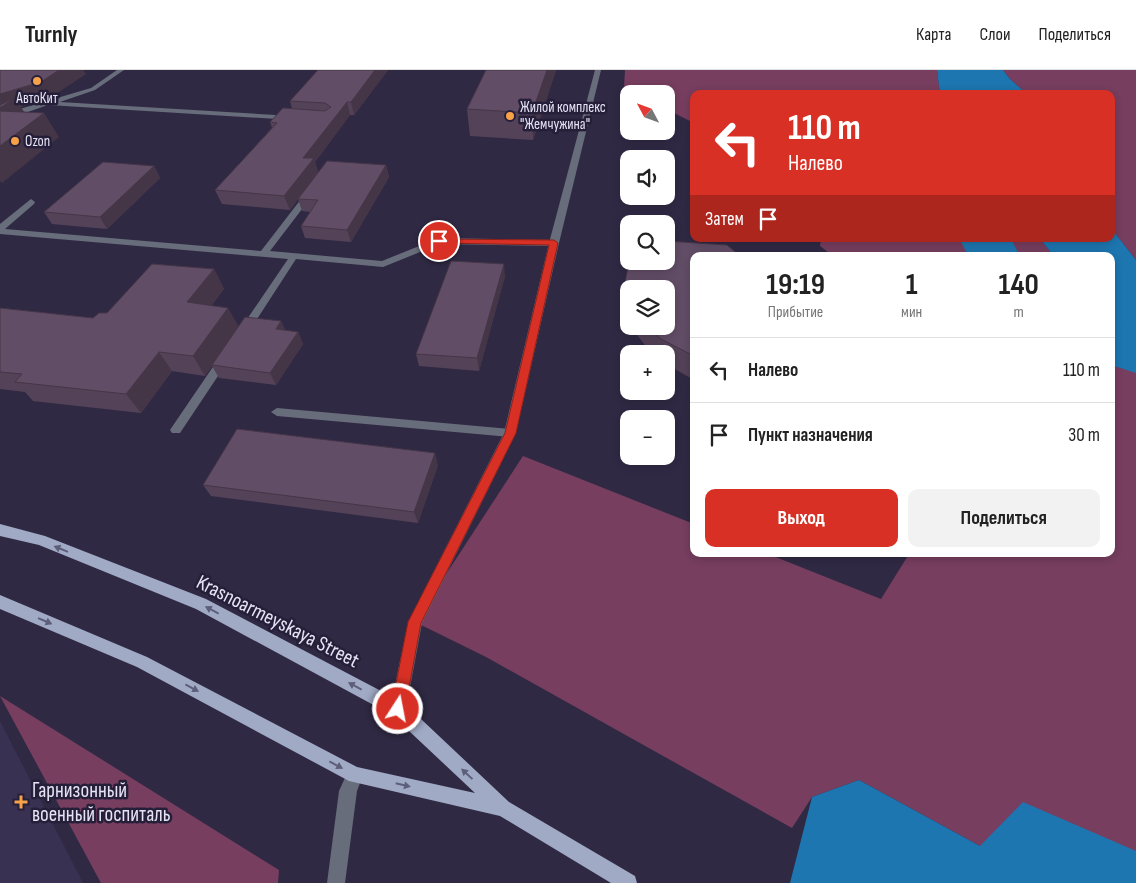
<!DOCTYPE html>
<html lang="ru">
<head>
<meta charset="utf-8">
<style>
	:root { --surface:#fff; --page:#f2f2f2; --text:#222; --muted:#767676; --line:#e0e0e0; --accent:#d93025 }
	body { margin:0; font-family:"Sofia Sans Condensed",sans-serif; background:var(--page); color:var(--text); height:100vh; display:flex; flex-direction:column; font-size:19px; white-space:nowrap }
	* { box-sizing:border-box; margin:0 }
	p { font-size:16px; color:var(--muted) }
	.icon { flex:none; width:28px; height:28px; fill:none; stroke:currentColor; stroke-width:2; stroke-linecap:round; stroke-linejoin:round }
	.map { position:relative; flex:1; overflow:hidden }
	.sheet { position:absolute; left:690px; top:182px; width:425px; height:305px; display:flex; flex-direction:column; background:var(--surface); border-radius:10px; box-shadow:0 2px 8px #0003 }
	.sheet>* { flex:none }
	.top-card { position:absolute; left:690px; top:20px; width:425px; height:152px; border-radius:10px; box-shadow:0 2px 8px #0003; background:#d93025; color:#fff; overflow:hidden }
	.needle { width:32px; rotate:311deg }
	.buttons { position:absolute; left:620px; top:15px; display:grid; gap:10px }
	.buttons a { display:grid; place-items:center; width:55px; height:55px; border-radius:10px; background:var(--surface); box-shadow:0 2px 8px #0003; font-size:25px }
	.pin { position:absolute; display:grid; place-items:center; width:42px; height:42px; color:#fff; margin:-21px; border:2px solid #fff; border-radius:50%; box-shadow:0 1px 5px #0007 }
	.me { position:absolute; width:55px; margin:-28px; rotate:11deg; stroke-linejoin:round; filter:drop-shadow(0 0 4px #0008) }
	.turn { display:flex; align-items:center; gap:18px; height:105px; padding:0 15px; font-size:22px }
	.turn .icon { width:65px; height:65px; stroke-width:2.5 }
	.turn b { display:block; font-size:35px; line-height:42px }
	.then { display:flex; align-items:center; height:48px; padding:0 15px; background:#0003; gap:10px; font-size:19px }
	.eta { display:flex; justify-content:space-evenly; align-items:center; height:85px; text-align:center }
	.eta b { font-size:30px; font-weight:700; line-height:35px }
	.action { display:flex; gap:10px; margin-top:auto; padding:10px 15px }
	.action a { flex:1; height:58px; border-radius:10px; background:var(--accent); color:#fff; font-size:20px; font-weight:700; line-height:58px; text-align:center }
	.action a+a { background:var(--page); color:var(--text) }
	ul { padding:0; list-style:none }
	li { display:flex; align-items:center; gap:15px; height:65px; padding:0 15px; border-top:1px solid var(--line) }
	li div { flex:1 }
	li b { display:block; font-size:19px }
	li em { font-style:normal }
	header { display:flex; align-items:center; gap:30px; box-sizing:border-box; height:70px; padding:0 25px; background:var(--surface); border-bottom:1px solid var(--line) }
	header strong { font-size:24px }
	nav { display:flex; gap:28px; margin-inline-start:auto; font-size:18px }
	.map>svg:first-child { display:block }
	.built { fill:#393152 }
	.green { fill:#773e5f }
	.water { fill:#1d76b0 }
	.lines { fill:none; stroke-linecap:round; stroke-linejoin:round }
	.river { fill:#1d76b0; fill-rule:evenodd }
	.lane { fill:#676d7a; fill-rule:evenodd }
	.street { fill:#676d7a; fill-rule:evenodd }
	.primary { fill:#a0aac5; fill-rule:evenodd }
	.wall { fill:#544258 }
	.shaded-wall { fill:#453647 }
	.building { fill:#624d66; stroke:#453647 }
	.oneway { fill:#5d5e79 }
	.route { fill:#d93025; stroke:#8d1f18 }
	.poi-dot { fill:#f7a149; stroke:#261f3a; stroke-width:2 }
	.labels { text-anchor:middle; stroke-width:5; stroke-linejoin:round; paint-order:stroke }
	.far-poi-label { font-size:15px; fill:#e6e3f4; stroke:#261f3a; text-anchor:start }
	.near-street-label { font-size:21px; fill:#e6e3f4; stroke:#261f3a }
	.near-poi-label { font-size:21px; fill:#e6e3f4; stroke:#261f3a; text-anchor:start }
</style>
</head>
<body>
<header>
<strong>Turnly</strong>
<nav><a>Карта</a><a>Слои</a><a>Поделиться</a></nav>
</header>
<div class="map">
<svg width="1136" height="813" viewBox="0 0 1136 813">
	<rect width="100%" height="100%" fill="#302944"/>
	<path class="built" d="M0 651 83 813H0Z"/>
	<path class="green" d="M625 0H937L940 24H694V53L666 39V24H637L624 17Z
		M1003 0H1136V190L1111 158V24H1027L1010 9Z
		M821 169H1040L1054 186H833L820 176Z
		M1111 258 1136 289V781L980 776 859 710 812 727 792 758 486 587 415 552 523 386 694 454V484H768L881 529 909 484H1111Z
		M0 626 279 800 278 813H101Z"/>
	<path class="water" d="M937 0H1003L1010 9 1027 24H940Z
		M1111 158 1136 190V289L1111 258V186H1054L1040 169H1111Z
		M859 710 980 776 1023 732 1136 781V813H790L812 727Z"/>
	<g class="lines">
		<path class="river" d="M960 169H1011L1020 186H968Z
			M1111 248 1136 256V303L1111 295Z"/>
		<path class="lane" d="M117 0H124L95 20 60 32 293 46 297 48 293 50 48 35 19 45 0 57V52L13 41 91 18Z
			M308 120 315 122 270 181 382 191 439 168 554 170 559 173 554 176 440 174 383 197 296 189 248 263 244 264 239 261 288 189 0 164V154L31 129 35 132 34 134 5 159 261 181Z
			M225 284 230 288 180 363H172L170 360 172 357 221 285Z
			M277 338 510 359 516 363 510 367 277 346 271 342Z"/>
		<path class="street" d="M595 0H601L559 173 516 363 422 553 406 639 404 645 398 647 392 645 390 639 408 552 504 363 549 173Z
			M355 697 361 699 363 705 357 721 345 813H327L339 721 349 699Z"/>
		<path class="primary" d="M0 454 45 466 206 529 404 633 509 732 635 806 637 813H611L500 746 349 711 137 597 0 539V525L147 587 357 697 475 723 392 645 196 539 39 475 0 466Z"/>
	</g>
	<path class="wall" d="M318 0H388L354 45H350L315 92 318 102 386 95 389 107 351 172 305 168 301 156 311 142 302 141 298 129 290 140 222 134 215 120 272 58 270 52 292 39 290 31Z
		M486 0H556L533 70 470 66 467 39Z
		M154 96 160 108 107 159 52 154 44 142Z
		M666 171 727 175 740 186H694V310L666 294V284H652L630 256H666V219H629V254L622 245 623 224 629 191H666Z
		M214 199 224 219 211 236 238 257 281 251 285 260 298 262 303 274 276 315 219 308 212 296 205 306 172 301 141 343 33 331 25 322 0 319V238L93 248Z
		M505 206 479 301 419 296 416 284Z
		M438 395 418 453 211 426 203 415Z"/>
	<path class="shaded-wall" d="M59 0H83L86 4 50 28 21 37 26 45 0 62V24Z
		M375 0H388L354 45 351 32Z
		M547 0H556L533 70 532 43Z
		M347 32 350 45 315 92 318 102 290 140 284 126 303 88Z
		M44 43 59 67 2 113 0 111V76Z
		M386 95 389 107 351 172 347 160Z
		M154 96 160 108 107 159 100 147Z
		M504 194 505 206 479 301 477 288Z
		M214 199 224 219 199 252 187 232Z
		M228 238 239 257 205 306 193 286Z
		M281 251 287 264 276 259Z
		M298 262 303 274 276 315 270 303Z
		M159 282 172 301 141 343 126 324Z
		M435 383 438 395 418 453 414 442Z"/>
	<path class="building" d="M0 0H59L41 12 0 24Z
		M318 0H375L351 32H347L303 88H314L284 126 215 120 277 53 270 52 283 38 325 41 331 37 325 33 290 31Z
		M486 0H547L532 43 467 39Z
		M15 28 0 38V35Z
		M0 41 44 43 0 76Z
		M327 91 386 95 347 160 301 156 318 130 298 129Z
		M103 92 154 96 100 147 44 142Z
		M666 171 727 175 740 186H694V286L659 268 650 256H666V219H629V231L623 224 629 191H666Z
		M451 191 504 194 477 288 416 284Z
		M152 194 214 199 187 232 228 238 193 286 159 282 126 324 15 312 22 304 0 302V238L93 248 99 243H107Z
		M245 247 281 251 276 259 298 262 270 303 212 295Z
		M237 359 435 383 414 442 203 415Z"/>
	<defs><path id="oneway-solid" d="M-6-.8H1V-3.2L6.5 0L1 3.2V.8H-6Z" transform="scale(1.25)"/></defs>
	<g class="oneway">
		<use href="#oneway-solid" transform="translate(61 479) rotate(-158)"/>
		<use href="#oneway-solid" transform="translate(212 540) rotate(-152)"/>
		<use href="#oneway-solid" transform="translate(45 551) rotate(23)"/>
		<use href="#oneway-solid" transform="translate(355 616) rotate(-152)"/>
		<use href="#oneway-solid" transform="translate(192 618) rotate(28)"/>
		<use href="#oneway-solid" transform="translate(336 695) rotate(28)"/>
		<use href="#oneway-solid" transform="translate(467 704) rotate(-137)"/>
		<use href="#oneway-solid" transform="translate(403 715) rotate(13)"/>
	</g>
	<path class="route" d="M436 169 554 170 558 173 516 363 421 553 405 639 403 644 398 646 393 644 391 639 408 552 505 363 549 175 439 173 435 171Z"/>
	<g class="poi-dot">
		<circle cx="37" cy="11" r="5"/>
		<circle cx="510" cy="46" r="5"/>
		<circle cx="15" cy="71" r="5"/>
		<path d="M18.5 724.5h5v5h5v5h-5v5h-5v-5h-5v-5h5z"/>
	</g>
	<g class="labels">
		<g class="far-poi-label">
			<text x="37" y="33" text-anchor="middle">АвтоКит</text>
			<text x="520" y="42">Жилой комплекс<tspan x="520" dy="17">"Жемчужина"</tspan></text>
			<text x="25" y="76">Ozon</text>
		</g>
		<g class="near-street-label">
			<text transform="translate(278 551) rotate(27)" y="7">Krasnoarmeyskaya Street</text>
		</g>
		<g class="near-poi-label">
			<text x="32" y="727">Гарнизонный<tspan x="32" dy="24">военный госпиталь</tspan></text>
		</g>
	</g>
</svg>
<div class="buttons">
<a><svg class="needle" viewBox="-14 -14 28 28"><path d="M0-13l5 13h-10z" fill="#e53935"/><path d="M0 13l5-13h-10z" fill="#767676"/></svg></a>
<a><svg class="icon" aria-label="sound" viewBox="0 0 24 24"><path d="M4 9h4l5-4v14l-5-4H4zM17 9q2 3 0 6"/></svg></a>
<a><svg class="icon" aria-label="search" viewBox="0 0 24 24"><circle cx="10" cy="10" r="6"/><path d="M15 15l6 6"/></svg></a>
<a><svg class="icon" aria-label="layers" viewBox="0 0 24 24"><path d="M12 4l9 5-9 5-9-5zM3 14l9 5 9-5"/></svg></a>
<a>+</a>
<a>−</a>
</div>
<div class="pin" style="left:439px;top:171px;background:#d93025"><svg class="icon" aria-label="arrive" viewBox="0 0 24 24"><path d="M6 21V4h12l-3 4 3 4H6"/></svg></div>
<svg class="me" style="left:398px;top:639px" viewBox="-20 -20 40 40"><circle r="17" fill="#d93025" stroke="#fff" stroke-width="3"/><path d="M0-11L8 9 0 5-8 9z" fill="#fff"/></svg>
<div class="top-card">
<div class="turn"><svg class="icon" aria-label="left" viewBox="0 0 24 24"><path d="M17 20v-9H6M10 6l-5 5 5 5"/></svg><div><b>110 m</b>Налево</div></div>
<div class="then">Затем<svg class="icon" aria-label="arrive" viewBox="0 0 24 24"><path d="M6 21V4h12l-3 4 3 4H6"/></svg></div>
</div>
<section class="sheet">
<div class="eta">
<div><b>19:19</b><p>Прибытие</p></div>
<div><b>1</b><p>мин</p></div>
<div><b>140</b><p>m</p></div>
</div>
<ul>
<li><svg class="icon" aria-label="left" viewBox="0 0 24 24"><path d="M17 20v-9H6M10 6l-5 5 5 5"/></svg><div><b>Налево</b></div><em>110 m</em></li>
<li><svg class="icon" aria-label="arrive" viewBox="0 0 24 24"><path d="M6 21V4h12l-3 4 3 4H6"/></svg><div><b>Пункт назначения</b></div><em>30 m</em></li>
</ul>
<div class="action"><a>Выход</a><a>Поделиться</a></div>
</section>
</div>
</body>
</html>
